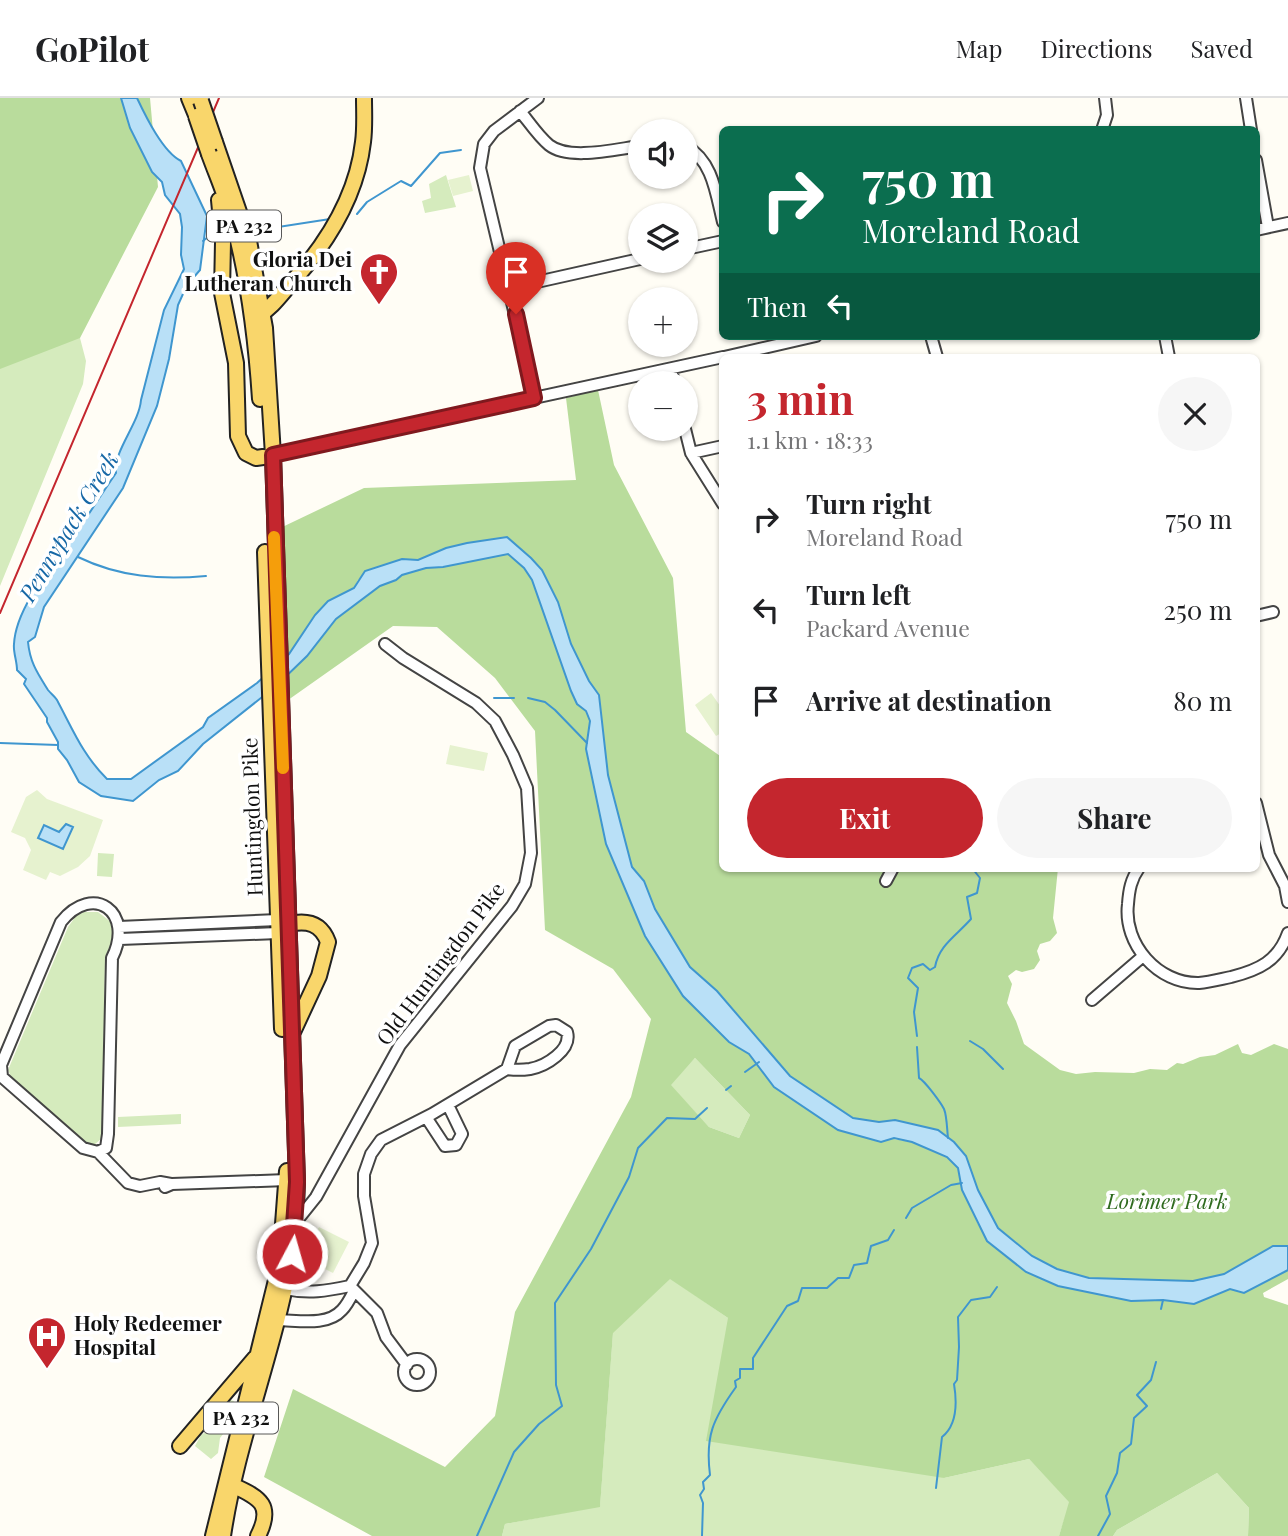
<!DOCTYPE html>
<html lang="en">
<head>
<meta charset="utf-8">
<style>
	:root { --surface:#fff; --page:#f6f6f6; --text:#202124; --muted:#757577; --line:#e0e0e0; --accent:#c4262e }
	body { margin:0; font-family:"Playfair Display",serif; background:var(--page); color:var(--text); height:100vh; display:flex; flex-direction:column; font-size:26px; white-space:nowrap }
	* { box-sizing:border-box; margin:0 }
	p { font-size:23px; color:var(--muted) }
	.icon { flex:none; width:38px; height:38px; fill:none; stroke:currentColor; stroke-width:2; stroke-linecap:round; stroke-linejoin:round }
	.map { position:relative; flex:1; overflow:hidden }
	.details { position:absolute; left:719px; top:256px; width:541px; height:518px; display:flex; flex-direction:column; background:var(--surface); border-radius:10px; box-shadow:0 2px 5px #0004 }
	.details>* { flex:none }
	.top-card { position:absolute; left:719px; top:28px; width:541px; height:214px; border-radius:10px; box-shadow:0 2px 5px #0004; background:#0b6e4f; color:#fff; overflow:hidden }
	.buttons { position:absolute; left:628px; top:21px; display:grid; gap:14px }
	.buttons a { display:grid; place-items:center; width:70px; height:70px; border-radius:50%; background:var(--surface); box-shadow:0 2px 5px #0004; font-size:35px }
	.pin { position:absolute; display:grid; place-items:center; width:60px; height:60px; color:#fff; margin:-72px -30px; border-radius:50% 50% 50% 0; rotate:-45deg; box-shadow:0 0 7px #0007 }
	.pin .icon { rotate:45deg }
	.me { position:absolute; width:77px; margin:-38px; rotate:6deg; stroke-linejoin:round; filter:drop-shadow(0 0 5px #0008) }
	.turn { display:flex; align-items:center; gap:24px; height:147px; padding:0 28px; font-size:32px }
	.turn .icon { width:91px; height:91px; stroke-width:2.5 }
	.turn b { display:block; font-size:49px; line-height:60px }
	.then { display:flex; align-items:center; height:66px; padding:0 28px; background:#0003; gap:14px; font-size:26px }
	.round { display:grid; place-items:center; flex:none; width:74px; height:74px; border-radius:37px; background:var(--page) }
	.overview { display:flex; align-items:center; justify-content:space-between; height:119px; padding:0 28px }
	h1 { font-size:42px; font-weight:700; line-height:52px; color:var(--accent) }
	.action { display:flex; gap:14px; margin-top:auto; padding:14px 28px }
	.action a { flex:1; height:80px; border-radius:42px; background:var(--accent); color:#fff; font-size:28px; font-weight:700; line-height:80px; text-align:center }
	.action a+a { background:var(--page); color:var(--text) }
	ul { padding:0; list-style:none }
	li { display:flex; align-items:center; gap:21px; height:91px; padding:0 28px }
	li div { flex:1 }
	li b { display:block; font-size:26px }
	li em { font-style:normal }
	header { display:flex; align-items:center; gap:42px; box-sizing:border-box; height:98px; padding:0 35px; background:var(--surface); border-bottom:2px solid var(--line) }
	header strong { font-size:33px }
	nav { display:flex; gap:38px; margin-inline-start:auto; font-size:24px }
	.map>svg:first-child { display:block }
	.green { fill:#d5ebbd }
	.forest { fill:#b9dc9c; fill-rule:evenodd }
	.pitch { fill:#e6f2cf }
	.water { fill:#b9e0f7; stroke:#3f96cf; stroke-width:2 }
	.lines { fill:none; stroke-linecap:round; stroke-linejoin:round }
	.stream { stroke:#3f96cf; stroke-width:2 }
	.minor-casing { stroke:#444; stroke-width:14 }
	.major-casing { stroke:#222; stroke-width:18 }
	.minor { stroke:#fff; stroke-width:10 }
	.major { stroke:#f9d66b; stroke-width:14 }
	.rail { stroke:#c4262e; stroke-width:2 }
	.major-bridge-casing { stroke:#222; stroke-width:18; stroke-linecap:butt }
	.major-bridge { stroke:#f9d66b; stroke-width:14 }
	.route-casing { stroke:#7f191e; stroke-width:18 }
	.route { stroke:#c4262e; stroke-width:12 }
	.slow { stroke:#f59e0b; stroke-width:12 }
	.labels { text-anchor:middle; stroke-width:7; stroke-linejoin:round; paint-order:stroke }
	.shield { fill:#fff; stroke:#585858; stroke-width:2 }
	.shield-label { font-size:19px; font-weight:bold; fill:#111 }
	.poi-label { font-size:21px; font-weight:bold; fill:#111; stroke:#fff; text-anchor:end }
	.street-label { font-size:21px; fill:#111; stroke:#fff }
	.park-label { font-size:21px; font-style:italic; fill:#2f6b1f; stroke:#fff }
	.water-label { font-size:23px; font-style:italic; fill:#1768a6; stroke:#fff }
</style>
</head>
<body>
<header>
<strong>GoPilot</strong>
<nav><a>Map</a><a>Directions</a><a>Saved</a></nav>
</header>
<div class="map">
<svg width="1288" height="1438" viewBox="0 0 1288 1438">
	<rect width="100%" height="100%" fill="#fffdf5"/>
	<path class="green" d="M446 77 456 109 425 115 422 103 431 100 429 86Z
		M0 207 34 208 80 240 86 263 83 286 0 488Z
		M98 755 114 756 112 779 97 778Z
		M84 814H98L111 824 113 840 105 860 102 1040 93 1048 86 1046 11 979 8 972 68 829 76 818Z
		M695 960 750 1017 739 1040 709 1029 670 987Z
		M181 1016V1026L118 1029V1019Z
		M670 1180 728 1220 944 1380 1029 1361 1070 1404 1059 1438H502L505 1426 600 1408 613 1234Z
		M230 1302 234 1303 225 1325 227 1331 220 1340 218 1355 211 1361 195 1348 201 1337 221 1325Z
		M1217 1375 1249 1410 1248 1438H1113L1117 1432Z"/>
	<path class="forest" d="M0 0H150L158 89 80 240 0 271Z
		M598 292 614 367 673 480 686 634 723 660V770H1058L1053 820 1057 835 1050 843 1040 846 1037 853 1040 862 1034 871 1022 874 1016 872 1008 878 1012 886 1007 905 1016 923 1024 946 1060 972 1076 976 1095 974 1134 975 1150 971 1167 972 1177 965 1183 966 1200 959 1215 957 1238 946 1242 955 1251 957 1274 946 1288 951V1148H1273L1224 1176 1193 1183 1089 1180 1057 1171 1032 1158 998 1130 978 1092 966 1058 938 1032 895 1022 879 1024 853 1020 790 978 717 893 690 869 655 811 644 783 632 769 608 677 599 597 589 583 571 545 550 487 531 460 507 439 446 450 418 462 402 461 358 482 354 490 328 503 315 517 289 556 279 564 274 433 364 390 576 382 566 300Z
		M508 456 524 470 532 482 571 593 577 606 586 613 590 623 586 651 606 746 645 838 683 898 729 944 749 956 774 989 838 1032 912 1044 947 1059 958 1070 962 1092 978 1126 1058 1188 1131 1203 1163 1202 1194 1206 1230 1191 1262 1186 1288 1172V1181L1263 1195 1264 1199 1288 1207V1438H1248L1249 1410 1217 1375 1117 1432 1113 1438H1059L1069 1404 1029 1361 944 1380 706 1343 728 1220 670 1181 613 1235 600 1409 505 1426 502 1438H372L264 1379 293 1291 445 1369 495 1318 515 1214 631 999 651 921 613 871 545 832 535 633 495 580 437 529 393 528 281 607 280 584 307 558 336 521 380 488 396 482 402 477 426 470 443 469ZM695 960 750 1017 739 1040 709 1029 671 987Z"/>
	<path class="pitch" d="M469 77 473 93 453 98 448 82Z
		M711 595 723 612V634L716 638 695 607Z
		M450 647 488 655 484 673 446 666Z
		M37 692 47 701 103 722 90 758 78 769 60 778 50 774 46 782 23 772 31 752 25 740 11 734 26 699Z
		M319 1129 349 1144 333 1175 303 1160Z"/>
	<path class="water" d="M121 0H137C146 19 163 54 181 63L207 118 200 172 187 187 178 207 169 261 157 308 123 390 44 509 35 539 28 544C30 565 38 576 48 592 51 596 56 599 58 604 74 634 83 657 107 681H131L203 629 208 620 257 585 289 556 315 517 328 503 354 490 365 473 402 461 418 462 446 450 467 445 507 439 531 460 542 472 558 504 571 546 589 583 599 597 608 677 632 769 644 783 655 811 690 869 717 893 790 978 853 1020 879 1024 895 1022 938 1032 954 1044 966 1058 978 1092 998 1130 1032 1158 1057 1171 1089 1180 1193 1183 1224 1176 1273 1148H1288V1172L1244 1195 1230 1191 1194 1206 1163 1202 1131 1203 1058 1188 1026 1174 987 1143 962 1092 958 1070 947 1059 912 1044 894 1040 881 1044 838 1032 774 989 749 956 729 944 683 898 645 838 606 746 586 651 590 623 586 613 577 606 571 593 532 482 524 470 508 456 443 469 426 470 402 477 396 482 380 488 336 521 307 558 276 588 203 646 178 673 159 682 133 703 101 698 79 684 67 662 58 651V644L47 624V620L24 586 26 581 17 572C17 563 13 554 14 546 16 507 56 464 77 434 90 414 103 394 116 375 113 353 139 326 141 302L164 212 184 171 181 157 182 129 180 116 165 97 162 84 152 74 130 30Z
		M66 726 73 729 63 751 38 740 44 727 59 734Z"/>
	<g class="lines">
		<path class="stream" d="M357 116 367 104 401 83 411 88 440 55 461 52
			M253 133 330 121
			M203 143 213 135
			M78 459C119 479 161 482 206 478
			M494 600H514
			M528 600 545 604 555 612 587 645
			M0 645 58 647
			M917 938 914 914 918 890 908 880 912 870 923 866 930 872 935 869C939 847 956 838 971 821L967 799 977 795 980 780 972 770
			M970 943 983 951 1003 971
			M917 949 919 980C925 983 941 1005 944 1011 947 1018 947 1032 948 1040
			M745 974 759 964
			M726 992 731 988
			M906 1120 912 1110 951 1087 962 1085
			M1161 1211 1163 1202
			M936 1390 942 1339C957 1327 957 1304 954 1286L957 1282 959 1249 958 1219 971 1202 990 1199 997 1189
			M477 1438 514 1354 539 1326 562 1308 556 1287 555 1205 591 1151 629 1079 638 1050 667 1020 695 1021 707 1010
			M702 1438 703 1405 700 1397 704 1391 703 1384 710 1377C705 1338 713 1321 736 1289L735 1283 740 1280V1271H753V1260L787 1208 798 1203 802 1190H827L838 1180H849L854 1167 867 1165 871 1148 888 1142 894 1132
			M1098 1438 1110 1416 1106 1398 1117 1375 1120 1355 1131 1346 1134 1320 1147 1308 1137 1297 1151 1282 1156 1264"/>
		<defs>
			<path id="minor" d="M1246 0 1251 32
				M520 13C529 24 538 38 549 47 569 63 616 51 640 48
				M1102 32 1107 17 1105 0
				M686 48C713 63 716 96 723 124
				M1256 62 1268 129
				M1256 132 1288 125
				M686 151 723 143
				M510 190 640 161
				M931 238 937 259
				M1165 238 1169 259
				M724 259 816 238
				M671 271 674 285
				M535 301 480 70 484 46 494 33 538 0
				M685 331 691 355 723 406
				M691 355 723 348
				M267 358 723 259
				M1256 518 1273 514
				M1256 705 1269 757 1285 788 1288 804
				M1139 770C1131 781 1129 792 1128 806 1123 846 1158 886 1199 885 1210 884 1221 881 1231 879 1259 872 1278 863 1288 835
				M886 783 893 770
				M119 829 278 822 289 826 278 835 120 841
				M1092 902 1142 859
				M556 927 567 934C572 952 546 968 530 971 523 972 514 972 507 971L515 948 549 928Z
				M426 1019 445 1048 456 1047 462 1036 448 1007
				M98 1054 106 1050 108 1036 112 860C135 814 93 784 61 824L1 967 2 979 83 1050 98 1054 128 1085 140 1088 160 1084 171 1086
				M165 1089 172 1086 287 1082
				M296 1124 316 1099 400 947 512 808 525 786 531 755 527 690 513 657 495 623 476 605 403 560 385 546
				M350 1188 377 1215 386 1239 407 1267
				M285 1191C309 1196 326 1193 350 1188L364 1165 372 1145 364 1098V1076L371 1056 381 1042 432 1016 507 971
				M277 1222C297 1222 327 1229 342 1212 347 1207 351 1199 354 1193
				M404 1274a13 13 0 1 1 26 0a13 13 0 1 1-26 0Z"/>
			<path id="major" d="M189 0 196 17
				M215 44 249 143 265 230 273 357 297 1084C296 1109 296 1134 291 1158 275 1253 237 1343 223 1438
				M209 56C217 78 227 101 233 123 249 182 256 241 260 301
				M219 102 223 144 222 195 236 265 238 338 246 355 256 360 263 359
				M258 218C272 210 282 195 293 183 327 145 357 97 363 44 365 30 364 14 364 0
				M265 454 282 931
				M289 826C307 822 321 825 328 844L319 878 293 934
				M180 1348 255 1260
				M234 1388C261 1400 273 1408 258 1438
				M213 1438 280 1166 287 1073"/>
		</defs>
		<use href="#minor" class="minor-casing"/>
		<use href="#major" class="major-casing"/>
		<use href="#minor" class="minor"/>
		<use href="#major" class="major"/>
		<path class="rail" d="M0 515 219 0"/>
		<defs>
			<path id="major-bridge" d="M201 3 215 44
				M196 18 209 56"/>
		</defs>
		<use href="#major-bridge" class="major-bridge-casing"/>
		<use href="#major-bridge" class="major-bridge"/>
	</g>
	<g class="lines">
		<defs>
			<path id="route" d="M292 1156 297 1084 273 357 534 300 516 216"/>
		</defs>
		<use href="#route" class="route-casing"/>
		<use href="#route" class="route"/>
		<path class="slow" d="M274 439 283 670"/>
	</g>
	<defs>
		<symbol id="church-pin" viewBox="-11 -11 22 30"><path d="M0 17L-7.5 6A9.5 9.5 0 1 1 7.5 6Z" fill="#c4262e" stroke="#fff"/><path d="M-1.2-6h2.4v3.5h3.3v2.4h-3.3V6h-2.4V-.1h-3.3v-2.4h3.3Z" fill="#fff"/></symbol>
		<symbol id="hospital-pin" viewBox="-11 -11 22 30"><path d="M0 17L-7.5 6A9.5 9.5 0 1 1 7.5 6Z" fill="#c4262e" stroke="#fff"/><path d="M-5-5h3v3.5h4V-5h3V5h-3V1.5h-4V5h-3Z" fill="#fff"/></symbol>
	</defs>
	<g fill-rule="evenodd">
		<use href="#church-pin" x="357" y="152" width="44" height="60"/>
		<use href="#hospital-pin" x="25" y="1216" width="44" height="60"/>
	</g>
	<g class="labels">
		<g class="shield">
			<rect x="207" y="112.5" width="74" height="31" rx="5"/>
			<rect x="204" y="1304.5" width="74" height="31" rx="5"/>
		</g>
		<g class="shield-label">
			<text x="244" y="135">PA 232</text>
			<text x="241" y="1327">PA 232</text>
		</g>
		<g class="poi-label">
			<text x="352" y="169">Gloria Dei<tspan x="352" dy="24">Lutheran Church</tspan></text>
			<text x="74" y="1233" text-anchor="start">Holy Redeemer<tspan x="74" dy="24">Hospital</tspan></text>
		</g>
		<g class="street-label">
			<text transform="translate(253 719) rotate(-92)" y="7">Huntingdon Pike</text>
			<text transform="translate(441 866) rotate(-53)" y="7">Old Huntingdon Pike</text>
		</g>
		<g class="park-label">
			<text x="1167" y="1111">Lorimer Park</text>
		</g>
		<g class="water-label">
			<text transform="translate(69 429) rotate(-59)" y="8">Pennypack Creek</text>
		</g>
	</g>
</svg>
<div class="buttons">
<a><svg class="icon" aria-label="sound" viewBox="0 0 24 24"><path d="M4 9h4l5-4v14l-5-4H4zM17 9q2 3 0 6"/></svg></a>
<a><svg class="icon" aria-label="layers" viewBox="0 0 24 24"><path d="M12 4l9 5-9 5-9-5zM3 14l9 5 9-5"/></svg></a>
<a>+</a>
<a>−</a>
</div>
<div class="pin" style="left:516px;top:216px;background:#d93025"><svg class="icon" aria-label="arrive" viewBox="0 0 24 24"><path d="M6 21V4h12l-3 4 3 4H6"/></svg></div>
<svg class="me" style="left:292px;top:1156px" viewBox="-20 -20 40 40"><circle r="17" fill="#c4262e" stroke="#fff" stroke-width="3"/><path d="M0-11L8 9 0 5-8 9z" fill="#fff"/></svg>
<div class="top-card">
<div class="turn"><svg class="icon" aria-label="right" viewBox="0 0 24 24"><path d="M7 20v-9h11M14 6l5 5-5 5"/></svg><div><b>750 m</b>Moreland Road</div></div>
<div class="then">Then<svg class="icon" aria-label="left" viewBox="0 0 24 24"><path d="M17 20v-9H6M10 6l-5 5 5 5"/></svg></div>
</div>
<section class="details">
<div class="overview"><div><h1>3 min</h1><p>1.1 km · 18:33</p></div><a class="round"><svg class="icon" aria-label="close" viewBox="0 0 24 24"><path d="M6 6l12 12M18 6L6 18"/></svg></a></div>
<ul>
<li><svg class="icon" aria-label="right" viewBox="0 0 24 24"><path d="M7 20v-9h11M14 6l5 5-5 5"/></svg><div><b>Turn right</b><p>Moreland Road</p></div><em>750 m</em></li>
<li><svg class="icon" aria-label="left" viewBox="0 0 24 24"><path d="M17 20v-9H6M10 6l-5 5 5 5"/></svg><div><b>Turn left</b><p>Packard Avenue</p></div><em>250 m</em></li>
<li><svg class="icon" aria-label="arrive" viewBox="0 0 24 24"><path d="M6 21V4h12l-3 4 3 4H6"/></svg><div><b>Arrive at destination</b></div><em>80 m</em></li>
</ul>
<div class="action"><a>Exit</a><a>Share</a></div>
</section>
</div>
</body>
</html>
